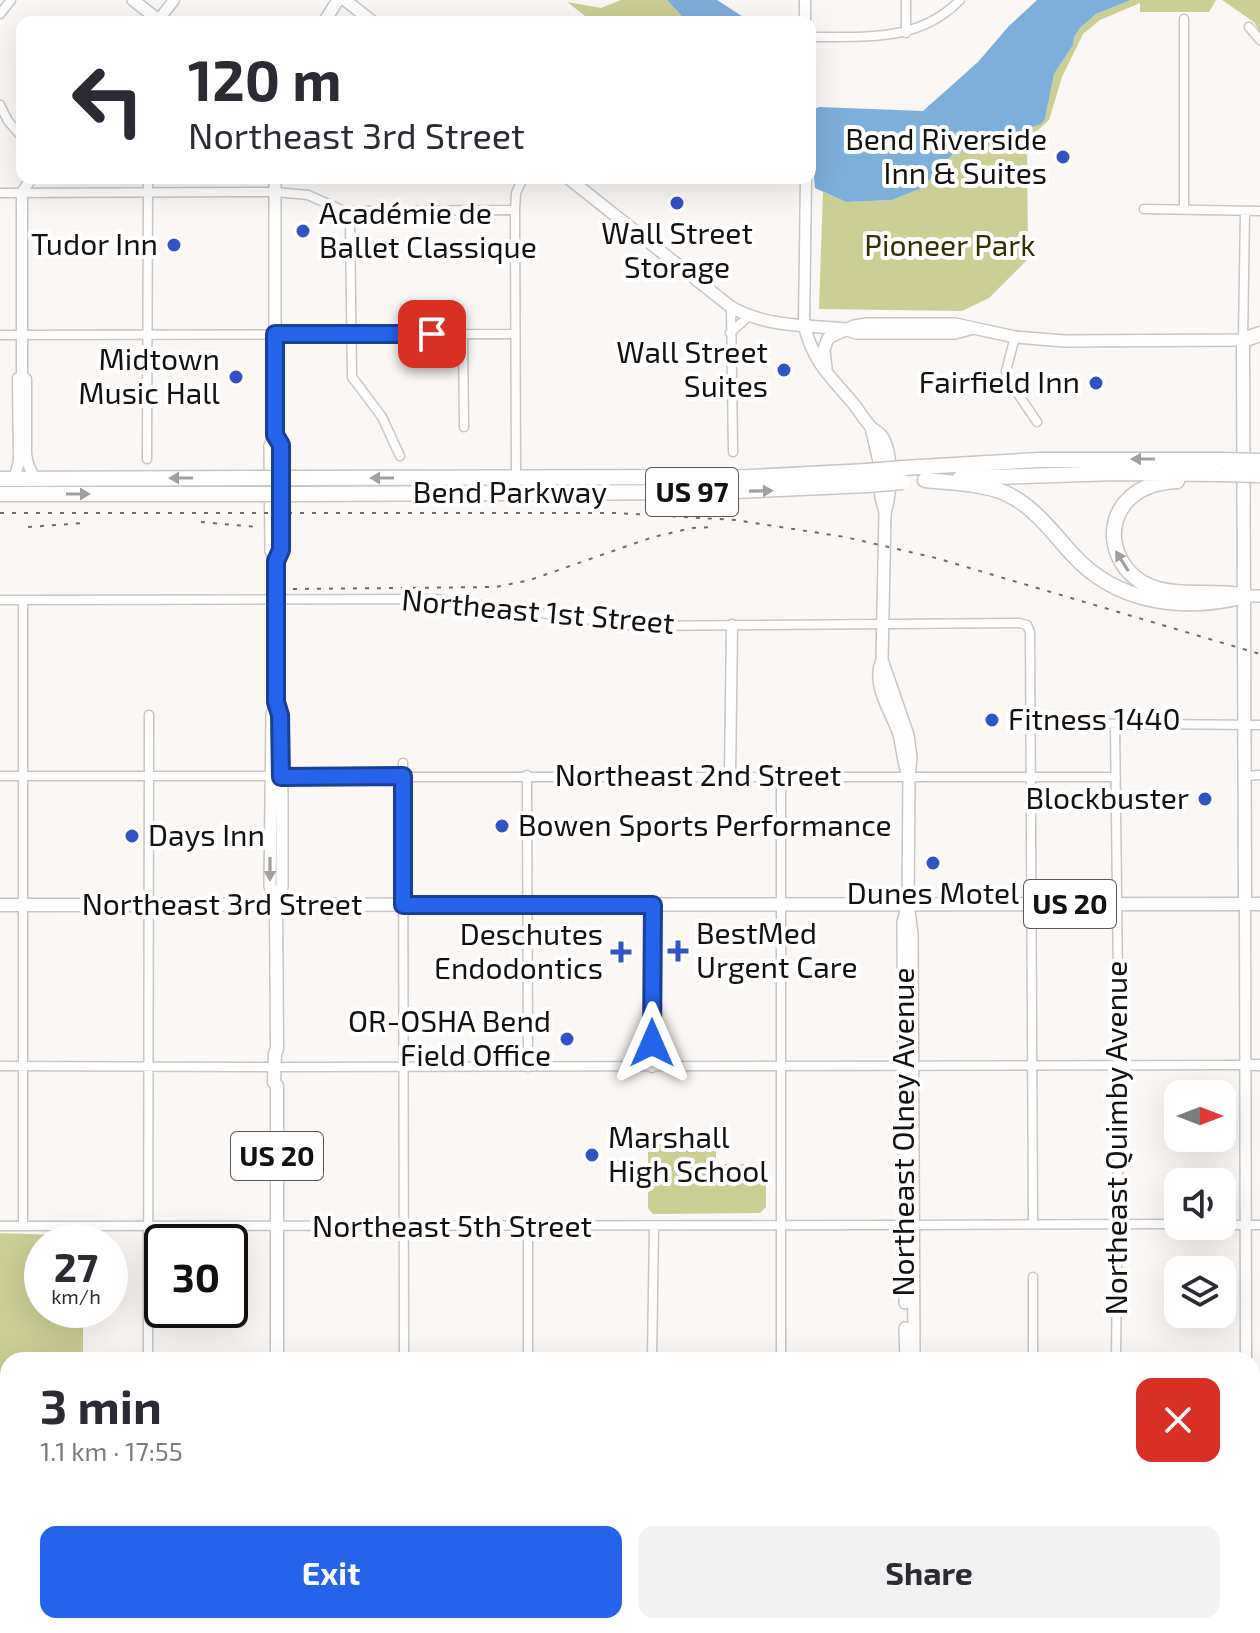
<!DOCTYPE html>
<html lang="en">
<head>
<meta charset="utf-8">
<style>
	:root { --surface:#fff; --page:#f2f2f3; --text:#2b2b33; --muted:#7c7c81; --accent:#2563eb }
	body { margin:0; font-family:"Exo 2",sans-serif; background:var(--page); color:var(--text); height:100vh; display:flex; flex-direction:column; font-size:30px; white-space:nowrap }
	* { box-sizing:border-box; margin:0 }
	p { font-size:26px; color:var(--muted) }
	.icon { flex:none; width:44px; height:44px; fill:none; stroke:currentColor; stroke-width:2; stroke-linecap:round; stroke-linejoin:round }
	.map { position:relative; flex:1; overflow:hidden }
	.details { position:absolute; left:0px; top:1352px; width:1260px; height:282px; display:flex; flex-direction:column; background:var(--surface); border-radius:24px 24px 0 0; box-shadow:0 8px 32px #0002 }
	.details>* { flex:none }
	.banner { position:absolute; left:16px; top:16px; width:800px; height:168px; border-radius:16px; box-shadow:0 8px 32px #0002; background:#fff; color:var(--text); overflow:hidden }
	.needle { width:52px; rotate:90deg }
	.tools { position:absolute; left:1164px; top:1080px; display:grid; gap:16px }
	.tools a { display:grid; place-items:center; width:72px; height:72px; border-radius:16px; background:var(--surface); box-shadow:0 8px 32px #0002; font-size:40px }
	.speed { position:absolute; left:24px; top:1224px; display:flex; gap:16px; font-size:40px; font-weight:700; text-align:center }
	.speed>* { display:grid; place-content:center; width:104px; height:104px; border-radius:50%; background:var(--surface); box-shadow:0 8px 32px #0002; line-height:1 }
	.speed small { font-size:20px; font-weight:400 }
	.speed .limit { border:4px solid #111; border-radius:12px; background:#fff; color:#111 }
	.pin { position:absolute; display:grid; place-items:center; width:68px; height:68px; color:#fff; margin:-34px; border-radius:16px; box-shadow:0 4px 12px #0006 }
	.me { position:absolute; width:88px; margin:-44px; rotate:0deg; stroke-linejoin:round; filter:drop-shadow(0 0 6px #0008) }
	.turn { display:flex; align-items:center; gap:28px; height:168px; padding:0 40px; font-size:36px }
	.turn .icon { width:104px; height:104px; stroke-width:2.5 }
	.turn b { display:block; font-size:56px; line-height:68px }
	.round { display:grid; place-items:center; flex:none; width:84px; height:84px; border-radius:16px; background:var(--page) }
	.summary { display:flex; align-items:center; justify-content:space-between; height:136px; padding:0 40px }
	h1 { font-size:48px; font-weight:700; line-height:60px }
	.primary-button { display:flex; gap:16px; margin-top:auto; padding:16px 40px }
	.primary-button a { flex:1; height:92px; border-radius:16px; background:var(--accent); color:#fff; font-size:32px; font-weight:700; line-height:92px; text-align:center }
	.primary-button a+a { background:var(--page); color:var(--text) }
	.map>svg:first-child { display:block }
	.green { fill:#cbce95 }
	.water { fill:#7eaeda }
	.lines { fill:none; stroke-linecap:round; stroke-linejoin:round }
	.minor-casing { stroke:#c9c6c4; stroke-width:11 }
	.tertiary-casing { stroke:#c9c6c4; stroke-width:13 }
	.secondary-casing { stroke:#c9c6c4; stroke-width:14 }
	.primary-casing { stroke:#c9c6c4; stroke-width:15 }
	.trunk-casing { stroke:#c9c6c4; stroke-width:17 }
	.minor { stroke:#fff; stroke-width:8 }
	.tertiary { stroke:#fff; stroke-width:10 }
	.secondary { stroke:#fff; stroke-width:11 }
	.primary { stroke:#fff; stroke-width:12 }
	.trunk { stroke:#fff; stroke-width:14 }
	.rail { stroke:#6e6c6b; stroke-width:2; stroke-dasharray:4 8; stroke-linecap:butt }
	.trunk-bridge-casing { stroke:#c9c6c4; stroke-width:17; stroke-linecap:butt }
	.trunk-bridge { stroke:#fff; stroke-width:14 }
	.oneway { fill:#a1a0a0 }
	.route-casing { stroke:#184099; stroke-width:20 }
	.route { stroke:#2563eb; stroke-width:14 }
	.poi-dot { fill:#3153c4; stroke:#fff; stroke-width:3 }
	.labels { text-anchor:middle; stroke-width:8; stroke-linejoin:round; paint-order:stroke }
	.shield { fill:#fff; stroke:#5a5958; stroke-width:2 }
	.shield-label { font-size:28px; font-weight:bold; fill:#131211 }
	.poi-label { font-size:30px; fill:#131211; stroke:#fff; text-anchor:end }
	.park-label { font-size:30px; fill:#313200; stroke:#fff }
	.street-label { font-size:30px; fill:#131211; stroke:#fff }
</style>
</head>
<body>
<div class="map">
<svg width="1260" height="1633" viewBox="0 0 1260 1633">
	<rect width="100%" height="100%" fill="#faf7f4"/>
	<path class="green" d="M621 0H667L687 22H593L567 2 601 8Z
		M1131 0H1216L1209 12H1140V3L1100 20 1083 34 1062 77 1049 120 1027 140 1028 259 989 298 962 311 819 309 823 192 846 202 892 200 922 188 952 155 1041 124 1045 119 1054 74 1073 45 1074 37 1080 28 1096 14Z
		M1222 0H1260V32L1254 22Z
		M653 1144 716 1145V1164H766V1207L760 1213 653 1214 648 1208V1150Z
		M0 1233 83 1236V1242H42V1310H83V1360H8V1626H87V1633H0Z"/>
	<path class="water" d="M667 0H717L751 22H687Z
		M1037 0H1131L1096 14 1080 28 1074 37 1073 45 1054 74 1045 119 1041 124 952 155 922 188 892 200 846 202 815 188 813 168 810 166V111L819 107 923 111 978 62 1008 27Z"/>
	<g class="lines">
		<defs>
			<path id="minor" d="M906 0V33
				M0 14 11 0
				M1249 27 1260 40
				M810 37C865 36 918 43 960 0
				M0 105 8 121 22 137
				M0 193 275 192 308 195 344 211 515 210
				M1144 209 1260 211
				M1184 209V19
				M344 211 350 225 352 377 382 417 400 456
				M731 307 733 452
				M730 333 748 317
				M0 335 515 334
				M463 335 464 427
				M1015 337 1006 371 1008 379 1037 422
				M1243 340 1245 211
				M147 459 148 178
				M516 478 515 210 516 193 523 178
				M0 600 435 599 638 626 1019 623 1027 625 1030 632 1033 1224
				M1030 723 1260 725
				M1115 725 1119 1067 1116 1360
				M403 763 404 1360
				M527 775 528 1067
				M0 776H271
				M781 776V1360
				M1245 776 1260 775
				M281 777H1116
				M0 1066 275 1067
				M280 1067 1245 1065
				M652 1068 653 905
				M913 1225 1178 1224
				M1222 1225H1260
				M0 1226 904 1225
				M23 1226V600
				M1033 1277V1360
				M148 1360 149 715
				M528 1360V1226
				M652 1360 654 1226
				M1252 1385H1260
				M1252 1546H1260
				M404 1626V1633
				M529 1626V1633
				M654 1626V1633
				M910 1626V1633
				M148 1633V1626
				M781 1633V1626
				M1030 1633 1033 1626
				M1117 1633V1626"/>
			<path id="tertiary" d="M805 0V22
				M157 22 174 0
				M804 325 806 178
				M22 376 26 379V454L28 464 35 479
				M14 479 19 462 18 378 22 376V193L31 178
				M730 776 732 625
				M1245 904 1246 1360
				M1245 1065H1260
				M1245 1633V1626"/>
			<path id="secondary" d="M133 0 161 22
				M345 0 373 22
				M324 22 338 0
				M275 178V435L270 446 271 551 276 561
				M568 178 731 307C766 327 805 325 845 329L856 333H955L970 329
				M804 325C814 363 828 374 852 402 859 410 864 420 871 427 873 429 879 433 881 435 894 452 891 494 885 513L882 660C871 685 891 711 899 734 902 747 903 760 907 773
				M826 368 824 349 828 338 854 326 867 324H955L1015 337 1064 341 1243 340
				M871 427 879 462 881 497 885 513
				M275 435 281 445V550L276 561V702L280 715 282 798V886L276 905
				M1244 596H1260
				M882 660 908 735 911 758 909 777 908 904 912 934 914 1360
				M276 704 272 714 270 886 276 905
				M905 1303 903 922 907 908
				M905 1328 906 1360
				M974 1626 979 1633"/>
			<path id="primary" d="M1243 340 1245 904
				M0 905 1260 904
				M276 905 277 1049 275 1054 274 1082 277 1086V1360
				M276 1633V1626"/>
			<path id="trunk" d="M1243 340 1260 334
				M903 468 1039 460H1221
				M296 478 750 477 867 471
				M960 478 1117 473 1221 474
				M0 479 259 478
				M925 480C951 483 981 483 1005 493 1034 506 1052 532 1073 555 1117 603 1183 612 1244 596
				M1177 481C1161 482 1143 486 1131 497 1101 523 1113 569 1147 585 1175 598 1210 590 1240 595
				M0 494H259
				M296 494 713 492 868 485"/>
		</defs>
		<use href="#minor" class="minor-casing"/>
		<use href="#tertiary" class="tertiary-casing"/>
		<use href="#secondary" class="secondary-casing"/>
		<use href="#primary" class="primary-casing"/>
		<use href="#trunk" class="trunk-casing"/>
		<use href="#minor" class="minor"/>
		<use href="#tertiary" class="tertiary"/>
		<use href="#secondary" class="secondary"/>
		<use href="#primary" class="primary"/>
		<use href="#trunk" class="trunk"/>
		<path class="rail" d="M0 513H617L735 520 845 537 936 558 1260 654
			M201 522 257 527
			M28 527 84 523
			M293 589 496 587 530 580 653 537 692 528 714 527"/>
		<defs>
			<path id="trunk-bridge" d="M1221 460 1260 461
				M867 471 903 468
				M1221 474 1260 475
				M259 478H296
				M868 485 903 482
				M259 494H296"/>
		</defs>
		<use href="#trunk-bridge" class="trunk-bridge-casing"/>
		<use href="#trunk-bridge" class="trunk-bridge"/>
	</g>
	<defs><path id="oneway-solid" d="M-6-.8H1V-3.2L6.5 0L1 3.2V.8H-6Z" transform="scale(2)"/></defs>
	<g class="oneway">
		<use href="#oneway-solid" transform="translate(1143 459) rotate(-180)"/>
		<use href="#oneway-solid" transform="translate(181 478) rotate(180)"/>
		<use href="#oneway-solid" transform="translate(382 478) rotate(180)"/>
		<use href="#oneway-solid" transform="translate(761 491) rotate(-1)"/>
		<use href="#oneway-solid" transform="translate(78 494)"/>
		<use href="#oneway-solid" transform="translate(1122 561) rotate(-122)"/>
		<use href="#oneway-solid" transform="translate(270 869) rotate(90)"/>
	</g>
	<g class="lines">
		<defs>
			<path id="route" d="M432 334H275V435L281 445V550L276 561V702L280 715 281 777 403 776V905H653L652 1043"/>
		</defs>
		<use href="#route" class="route-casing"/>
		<use href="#route" class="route"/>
	</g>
	<g class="poi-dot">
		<circle cx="1063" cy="157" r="8"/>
		<circle cx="677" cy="203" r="8"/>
		<circle cx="303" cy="231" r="8"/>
		<circle cx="174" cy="245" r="8"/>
		<circle cx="784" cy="370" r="8"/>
		<circle cx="236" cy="377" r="8"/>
		<circle cx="1096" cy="383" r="8"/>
		<circle cx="992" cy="720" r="8"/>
		<circle cx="1205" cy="799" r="8"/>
		<circle cx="502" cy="826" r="8"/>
		<circle cx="132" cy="836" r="8"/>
		<circle cx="933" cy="863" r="8"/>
		<path d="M674 939h8v8h8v8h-8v8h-8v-8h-8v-8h8z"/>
		<path d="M617 940h8v8h8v8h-8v8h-8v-8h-8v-8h8z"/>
		<circle cx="567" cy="1039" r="8"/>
		<circle cx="592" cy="1155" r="8"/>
	</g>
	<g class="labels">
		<g class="shield">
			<rect x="646" y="468" width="92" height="48" rx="6"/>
			<rect x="1024" y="880" width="92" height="48" rx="6"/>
			<rect x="231" y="1132" width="92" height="48" rx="6"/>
		</g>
		<g class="shield-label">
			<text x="692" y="502">US 97</text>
			<text x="1070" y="914">US 20</text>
			<text x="277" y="1166">US 20</text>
		</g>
		<g class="poi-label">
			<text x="1047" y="150">Bend Riverside<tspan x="1047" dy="34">Inn &amp; Suites</tspan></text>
			<text x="319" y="224" text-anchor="start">Académie de<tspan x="319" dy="34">Ballet Classique</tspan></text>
			<text x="677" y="244" text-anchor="middle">Wall Street<tspan x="677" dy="34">Storage</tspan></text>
			<text x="158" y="255">Tudor Inn</text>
			<text x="768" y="363">Wall Street<tspan x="768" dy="34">Suites</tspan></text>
			<text x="220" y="370">Midtown<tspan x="220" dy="34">Music Hall</tspan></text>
			<text x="1080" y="393">Fairfield Inn</text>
			<text x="1008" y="730" text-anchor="start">Fitness 1440</text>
			<text x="1189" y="809">Blockbuster</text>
			<text x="518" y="836" text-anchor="start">Bowen Sports Performance</text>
			<text x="148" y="846" text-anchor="start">Days Inn</text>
			<text x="933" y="904" text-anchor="middle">Dunes Motel</text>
			<text x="696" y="944" text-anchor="start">BestMed<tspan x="696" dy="34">Urgent Care</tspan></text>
			<text x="603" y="945">Deschutes<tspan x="603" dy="34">Endodontics</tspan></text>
			<text x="551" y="1032">OR-OSHA Bend<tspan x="551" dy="34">Field Office</tspan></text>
			<text x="608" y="1148" text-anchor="start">Marshall<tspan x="608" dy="34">High School</tspan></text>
		</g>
		<g class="park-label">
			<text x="950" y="256">Pioneer Park</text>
		</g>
		<g class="street-label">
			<text x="510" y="503">Bend Parkway</text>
			<text transform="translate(538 612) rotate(5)" y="10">Northeast 1st Street</text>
			<text x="698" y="786">Northeast 2nd Street</text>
			<text x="222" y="915">Northeast 3rd Street</text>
			<text transform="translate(904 1132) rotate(-90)" y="10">Northeast Olney Avenue</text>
			<text transform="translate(1117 1138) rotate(-90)" y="10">Northeast Quimby Avenue</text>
			<text x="452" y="1237">Northeast 5th Street</text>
		</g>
	</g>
</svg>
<div class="tools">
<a><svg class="needle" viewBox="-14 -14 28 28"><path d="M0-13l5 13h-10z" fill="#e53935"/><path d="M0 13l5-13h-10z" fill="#7c7c81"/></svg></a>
<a><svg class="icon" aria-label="sound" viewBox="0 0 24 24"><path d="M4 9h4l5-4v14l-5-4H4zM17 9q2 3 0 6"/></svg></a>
<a><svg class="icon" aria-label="layers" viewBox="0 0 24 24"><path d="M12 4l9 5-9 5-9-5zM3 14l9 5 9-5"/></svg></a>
</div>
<div class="speed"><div>27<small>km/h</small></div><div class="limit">30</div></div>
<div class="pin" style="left:432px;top:334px;background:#d93025"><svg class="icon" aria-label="arrive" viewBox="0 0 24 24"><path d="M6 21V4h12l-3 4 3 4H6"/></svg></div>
<svg class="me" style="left:652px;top:1043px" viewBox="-20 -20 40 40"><path d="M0-17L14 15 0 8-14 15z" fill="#2563eb" stroke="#fff" stroke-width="4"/></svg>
<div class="banner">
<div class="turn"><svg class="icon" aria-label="left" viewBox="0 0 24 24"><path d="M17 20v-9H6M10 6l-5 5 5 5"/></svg><div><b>120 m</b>Northeast 3rd Street</div></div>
</div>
<section class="details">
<div class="summary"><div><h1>3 min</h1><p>1.1 km · 17:55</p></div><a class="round" style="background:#d93025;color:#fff"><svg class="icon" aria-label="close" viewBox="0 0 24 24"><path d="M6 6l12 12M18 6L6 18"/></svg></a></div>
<div class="primary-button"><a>Exit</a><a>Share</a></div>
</section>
</div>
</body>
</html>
